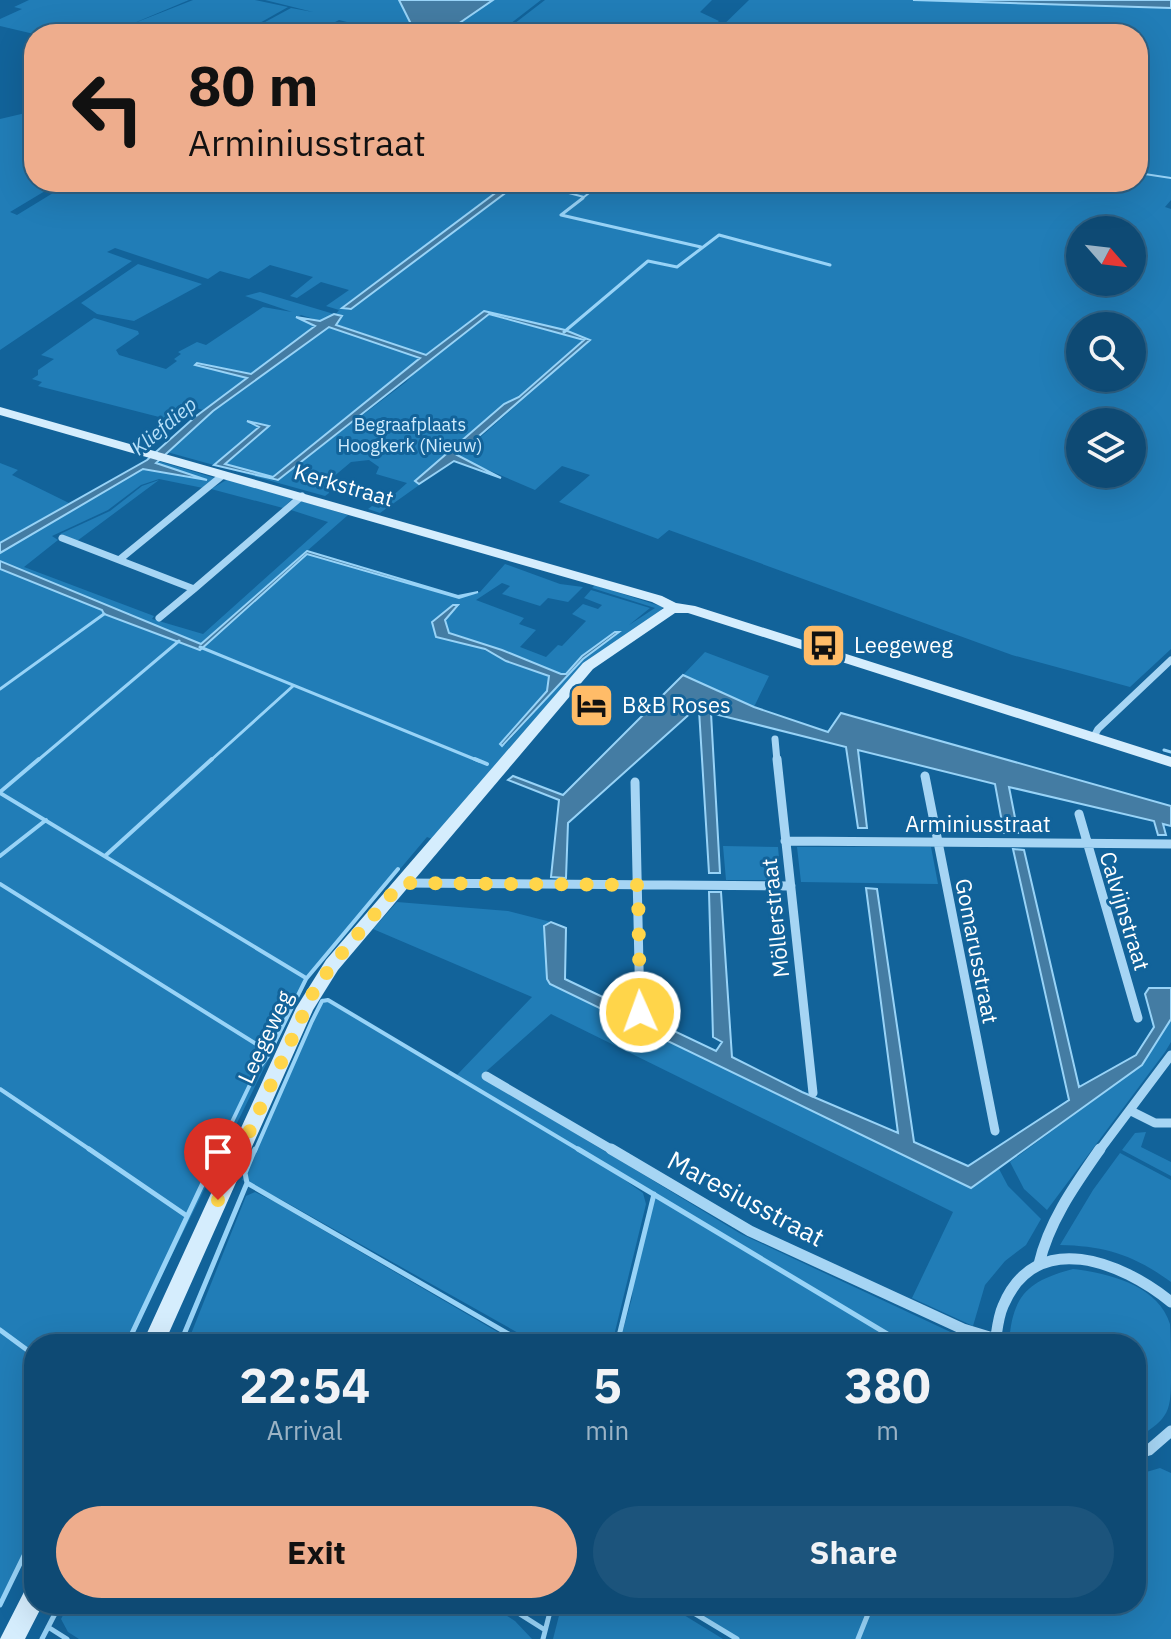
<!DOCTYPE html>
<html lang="en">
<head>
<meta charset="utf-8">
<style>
	:root { --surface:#0e4a74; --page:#1c547c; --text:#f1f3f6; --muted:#9bb3c5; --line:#2e6286; --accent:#eead8d }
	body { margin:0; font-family:"IBM Plex Sans",sans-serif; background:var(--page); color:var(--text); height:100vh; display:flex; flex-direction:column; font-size:30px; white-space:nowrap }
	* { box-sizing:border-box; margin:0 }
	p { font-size:26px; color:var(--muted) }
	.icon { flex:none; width:44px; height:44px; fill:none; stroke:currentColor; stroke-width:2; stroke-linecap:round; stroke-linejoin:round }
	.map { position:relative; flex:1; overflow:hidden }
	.side { position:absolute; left:24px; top:1334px; width:1122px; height:280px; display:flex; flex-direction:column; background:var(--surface); border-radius:32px; box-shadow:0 8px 32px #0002,0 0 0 2px var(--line) }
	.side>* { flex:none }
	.banner { position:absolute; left:24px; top:24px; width:1124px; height:168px; border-radius:32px; box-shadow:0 8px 32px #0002,0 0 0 2px var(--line); background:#eead8d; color:#111; overflow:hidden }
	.needle { width:52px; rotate:118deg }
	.fabs { position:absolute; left:1066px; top:216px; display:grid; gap:16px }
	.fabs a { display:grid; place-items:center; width:80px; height:80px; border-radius:50%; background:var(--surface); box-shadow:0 8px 32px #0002,0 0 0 2px var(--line); font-size:40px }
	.pin { position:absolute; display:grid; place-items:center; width:68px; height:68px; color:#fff; margin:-82px -34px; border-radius:50% 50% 50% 0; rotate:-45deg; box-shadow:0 0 8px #0007 }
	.pin .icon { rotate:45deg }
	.me { position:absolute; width:88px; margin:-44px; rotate:358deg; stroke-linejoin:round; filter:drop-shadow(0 0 6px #0008) }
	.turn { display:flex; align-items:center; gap:28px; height:168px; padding:0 32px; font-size:36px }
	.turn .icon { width:104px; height:104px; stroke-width:2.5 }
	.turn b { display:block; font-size:56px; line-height:68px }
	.eta { display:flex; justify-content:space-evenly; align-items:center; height:136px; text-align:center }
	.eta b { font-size:48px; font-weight:700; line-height:56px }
	.cta { display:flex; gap:16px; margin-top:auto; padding:16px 32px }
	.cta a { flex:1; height:92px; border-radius:48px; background:var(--accent); color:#111; font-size:32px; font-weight:700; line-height:92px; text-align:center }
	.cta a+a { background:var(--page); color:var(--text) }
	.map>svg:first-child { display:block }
	.green { fill:#217db7; fill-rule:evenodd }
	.water { fill:#447ca3; stroke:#98d3f7; stroke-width:2 }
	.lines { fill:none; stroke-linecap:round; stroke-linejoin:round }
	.stream-far3 { stroke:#98d3f7; stroke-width:2 }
	.stream-far2 { stroke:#98d3f7; stroke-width:3 }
	.stream-far1 { stroke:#98d3f7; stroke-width:4 }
	.stream { stroke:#98d3f7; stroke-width:5 }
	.street-far2 { stroke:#a6d5f4; stroke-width:7 }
	.street-far1 { stroke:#a6d5f4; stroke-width:9 }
	.street { stroke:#a6d5f4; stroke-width:11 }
	.secondary { fill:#d5edfd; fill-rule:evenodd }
	.route { stroke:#ffd54a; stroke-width:14; stroke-dasharray:0 25.2 }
	.labels { text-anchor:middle; stroke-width:6; stroke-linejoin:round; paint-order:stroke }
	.far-park-label { font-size:18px; fill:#ceebfd; stroke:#12639a }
	.far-water-label { font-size:20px; font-style:italic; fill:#b6e0fa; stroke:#12639a }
	.street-label { font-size:22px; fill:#fff; stroke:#12639a }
	.poi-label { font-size:22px; fill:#fff; stroke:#12639a; text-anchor:start }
	.near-street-label { font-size:26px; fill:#fff; stroke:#12639a }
</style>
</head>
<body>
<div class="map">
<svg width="1171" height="1639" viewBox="0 0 1171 1639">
	<rect width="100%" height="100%" fill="#12639a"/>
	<path class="green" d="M29 0H189L127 26 193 0H255L288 7 240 34H34L0 26V19L22 9 14 7Z
		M265 0H541L497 34H395L339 20 312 34H243L291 8 313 12Z
		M545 0H712L700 12 719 21 703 34H501Z
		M749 0H913L1171 8V200L1165 207 1171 209V649L1130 687 1012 655 669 530 658 539 559 502 590 475 562 466 535 490 458 457 590 340 565 330 484 311 426 355 336 324 341 316 336 314 339 310 326 306 349 290 321 282 297 298 290 296 313 277 270 265 249 279 220 271 208 279 115 248 107 252 132 261 0 350V119L34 111V182H60L10 212 17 215 71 182H510L342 307 349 310 520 182H1138V34H714ZM1080 230H1132V282H1080ZM1080 326H1132V378H1080ZM1080 422H1132V474H1080Z
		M138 264 202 284 134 321 97 314 81 303Z
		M260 292 334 314 320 321 301 315 297 317 315 326 249 375 201 364 196 365 247 378 203 410 181 404 163 418 38 386 42 382 32 379 38 375V370L54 359 41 355 94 318 138 331 139 334 116 350 119 355 166 369 177 361 174 359 181 354 178 352 197 342 206 345 263 307 292 312 245 296Z
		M486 314 584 340 519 397 504 404 419 484 422 483 380 513 368 509 372 506 379 508 407 483 376 474 379 467 369 460 351 462 326 483 329 493 325 496 167 452 213 411 329 327 421 358 273 477 224 464 268 427 253 421 249 424 260 427 215 464 276 481 406 382 423 364Z
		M158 461 215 478 203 488 159 479 141 485 108 510 52 536 58 540 24 567 154 616 152 619 203 634 328 522 291 510 301 501 348 515 201 644 0 561V553L143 469 156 470Z
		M0 463 18 470 12 475 69 503 0 543Z
		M228 479 292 497V499L283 508 211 489Z
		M159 480 77 541 60 534 110 511 142 486Z
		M307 554 459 598 480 592 505 564 560 584 583 587 568 602 548 598 540 606 502 594 510 586 502 583 476 600 524 618 519 624 536 630 520 647 546 657 558 645 562 646 586 621 572 614 583 604 598 609 602 605 584 598 591 590 650 608 629 625 655 608 592 588 595 585 663 607 660 612 584 664 432 839 427 837 309 977 128 1344H34V1534L0 1605V569L103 610 104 614 200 650ZM453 605 459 606 445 620 449 633 502 650 561 674H565L582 656 615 632 619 633 583 659 505 745 500 744 547 691 549 676C538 669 522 667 508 661 486 653 463 634 438 638L434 620Z
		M705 652 769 676 754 707 683 675Z
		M723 846 778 847 781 880H726Z
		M797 847H931L938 884 801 882Z
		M397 902 508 911 551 922 544 926 547 979 550 984 971 1187 999 1169 1008 1186 1041 1219 1026 1245 1005 1261 985 1285 973 1326 912 1298 953 1212 551 1014 481 1076 741 1234 959 1336 972 1339V1344H619L632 1298 634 1267 653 1195 605 1166 643 1193 646 1204 612 1344H538L282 1200 242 1180 322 998 456 1076 532 997 373 929Z
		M1171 1019V1042L1165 1052 1047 1210 1024 1189 1010 1162 1142 1065Z
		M1146 1132 1141 1147 1171 1162V1176L1122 1150 1135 1133Z
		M1120 1153 1171 1180V1282C1134 1255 1105 1246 1060 1245L1093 1190Z
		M255 1192 275 1202 518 1344H187L246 1196Z
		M1073 1269C1108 1273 1158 1285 1170 1324 1171 1338 1171 1359 1171 1374 1171 1411 1170 1418 1137 1438L1136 1344H1009C1012 1295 1028 1281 1073 1269Z
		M1160 1468 1171 1473V1639H732L676 1604H1136V1475Z
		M69 1604H488L515 1621 532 1639H79L68 1632 61 1619Z
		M562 1604H666L723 1639H553Z"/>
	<path class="water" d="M399 0H493L455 26 411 24Z
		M913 0H1171V8Z
		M510 182H520L351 309 342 308Z
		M484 311 565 330 590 340 457 455 501 478 454 461 419 484 415 481 504 404 519 397 584 340 489 314 278 480 214 465 259 427 247 421 269 426 225 464 273 477 420 358 329 327 213 411 156 463 207 480 143 469 0 553V543L147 460 195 417 247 378 195 365 197 363 251 374 315 326 296 317 320 321 334 314 342 316 336 325 426 355Z
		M307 551 458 596 478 592 459 598 307 554 200 650 104 614 102 610 0 569V561L201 644Z
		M458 605 445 620 449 633 502 650 561 674H566L582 656 615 632H619L583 659 502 746 500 744 547 691 549 676 506 661 485 649 436 637 432 622 453 605Z
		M683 675 754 707 828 732 841 713 1171 806V826L1163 824 1166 835H1158L1154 821 1009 787 1018 833H1004L995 784 858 750 867 828H858L846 747 711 713 720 873H709L699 710H694L568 823 566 878 551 877 559 800 508 780 513 776 563 795Z
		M1013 849 1024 850 1079 1087 1136 1055 1154 1027 1145 994 1149 988H1171V1019L1142 1065 971 1188 550 984 547 979 544 926 551 922 566 928 565 979 716 1051 722 1042 713 1037 709 892H721L732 1057 802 1092 898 1133 866 888 877 889 914 1142 968 1166 1069 1100Z"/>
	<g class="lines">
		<path class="stream-far3" d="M1138 173 1171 178
			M527 182 584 197 580 200
			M584 197 603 182"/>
		<path class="stream-far2" d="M583 198 561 215 701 247
			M564 332 648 261 677 267 719 235 830 265
			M200 647 479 761
			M0 689 104 614
			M1164 750 1171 752
			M37 761 179 641
			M210 761 293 686"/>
		<path class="stream-far1" d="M475 759 487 764
			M0 792 39 759
			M0 793 306 978
			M0 856 46 820
			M105 856 212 759
			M0 884 269 1052
			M0 1089 92 1151
			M218 1151 256 1072 268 1056 306 979 398 869
			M255 1151 312 1021 322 1001 328 1000 581 1151"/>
		<path class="stream" d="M89 1149 187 1216
			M578 1149 904 1344
			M247 1183 526 1344
			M0 1330 34 1355
			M127 1344 219 1149
			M180 1344 247 1183 245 1173 255 1149
			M617 1344 654 1194
			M504 1604 545 1630
			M679 1604 737 1639
			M0 1605 34 1535
			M48 1627 67 1639
			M42 1639 60 1604
			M543 1639 552 1604
			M858 1639 872 1604"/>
		<path class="street-far2" d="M62 538 119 560 223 475
			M119 560 194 589 302 496
			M159 618 194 589
			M1093 738 1098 729 1171 660
			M775 739 777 761"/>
		<path class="street-far1" d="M777 759 813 1093
			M925 776 995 1131
			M635 782 640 1012
			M1079 814 1138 1018
			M785 841 1171 844
			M402 883 791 886
			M486 1076 614 1151
			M1131 1111 1155 1123H1171
			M1099 1151 1171 1055"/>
		<path class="street" d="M611 1149 750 1231 963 1329 996 1339
			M1039 1264C1049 1221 1075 1185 1100 1149
			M995 1343C997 1331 998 1317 1003 1306 1036 1227 1122 1262 1171 1302
			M1136 1454 1149 1450 1171 1431"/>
		<path class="secondary" d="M0 407 662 596 676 603 695 606 1171 757V767L688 613H675L593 669 338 970 313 1010 164 1344H142L296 1008 326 960 583 663 664 608 652 602 0 415Z
			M34 1584V1604H43L25 1639H0L26 1588Z"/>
	</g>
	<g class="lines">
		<path class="route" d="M218 1200 313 993 332 965 401 883 638 885 640 1012"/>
	</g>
	<defs>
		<symbol id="bus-square" viewBox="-11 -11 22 22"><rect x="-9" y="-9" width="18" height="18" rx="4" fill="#ffbc68" stroke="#12639a"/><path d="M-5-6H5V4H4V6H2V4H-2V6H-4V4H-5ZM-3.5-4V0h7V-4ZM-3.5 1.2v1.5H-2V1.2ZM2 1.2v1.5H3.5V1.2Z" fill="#111"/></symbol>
		<symbol id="hotel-square" viewBox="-11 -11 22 22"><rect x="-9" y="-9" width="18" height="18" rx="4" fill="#ffbc68" stroke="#12639a"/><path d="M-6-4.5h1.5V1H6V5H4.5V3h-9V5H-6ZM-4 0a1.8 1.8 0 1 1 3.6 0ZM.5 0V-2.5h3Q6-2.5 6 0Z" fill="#111"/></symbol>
	</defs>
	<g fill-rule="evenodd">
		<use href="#bus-square" x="798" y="620" width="51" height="51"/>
		<use href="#hotel-square" x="566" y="680" width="51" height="51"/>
	</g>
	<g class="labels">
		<g class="far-park-label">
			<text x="410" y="431">Begraafplaats<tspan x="410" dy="21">Hoogkerk (Nieuw)</tspan></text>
		</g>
		<g class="far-water-label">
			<text transform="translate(164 426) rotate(-40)" y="7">Kliefdiep</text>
		</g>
		<g class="street-label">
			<text transform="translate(344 485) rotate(16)" y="8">Kerkstraat</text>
			<text x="978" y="832">Arminiusstraat</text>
			<text transform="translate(1125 911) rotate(73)" y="8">Calvijnstraat</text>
			<text transform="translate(775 918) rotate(-96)" y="8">Möllerstraat</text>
			<text transform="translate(977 951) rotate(79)" y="8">Gomarusstraat</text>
			<text transform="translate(265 1037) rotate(-65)" y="8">Leegeweg</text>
		</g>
		<g class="poi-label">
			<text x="854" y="653">Leegeweg</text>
			<text x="622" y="713">B&amp;B Roses</text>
		</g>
		<g class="near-street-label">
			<text transform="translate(746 1199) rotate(28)" y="9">Maresiusstraat</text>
		</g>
	</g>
</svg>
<div class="fabs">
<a><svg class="needle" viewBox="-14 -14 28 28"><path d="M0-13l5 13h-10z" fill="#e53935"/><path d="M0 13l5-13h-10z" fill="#9bb3c5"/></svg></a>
<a><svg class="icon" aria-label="search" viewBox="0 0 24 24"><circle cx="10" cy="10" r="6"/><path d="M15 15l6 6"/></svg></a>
<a><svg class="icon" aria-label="layers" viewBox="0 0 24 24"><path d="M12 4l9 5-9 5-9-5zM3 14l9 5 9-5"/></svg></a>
</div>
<div class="pin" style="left:218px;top:1200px;background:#d93025"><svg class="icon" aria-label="arrive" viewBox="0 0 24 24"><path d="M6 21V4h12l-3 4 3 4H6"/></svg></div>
<svg class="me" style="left:640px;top:1012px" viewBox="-20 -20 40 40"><circle r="17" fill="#ffd54a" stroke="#fff" stroke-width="3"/><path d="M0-11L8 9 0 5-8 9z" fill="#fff"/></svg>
<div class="banner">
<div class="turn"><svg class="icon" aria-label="left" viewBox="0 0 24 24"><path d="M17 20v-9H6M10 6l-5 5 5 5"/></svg><div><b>80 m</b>Arminiusstraat</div></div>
</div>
<section class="side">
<div class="eta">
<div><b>22:54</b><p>Arrival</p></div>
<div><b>5</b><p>min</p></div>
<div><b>380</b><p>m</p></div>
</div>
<div class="cta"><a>Exit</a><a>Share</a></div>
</section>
</div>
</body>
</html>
